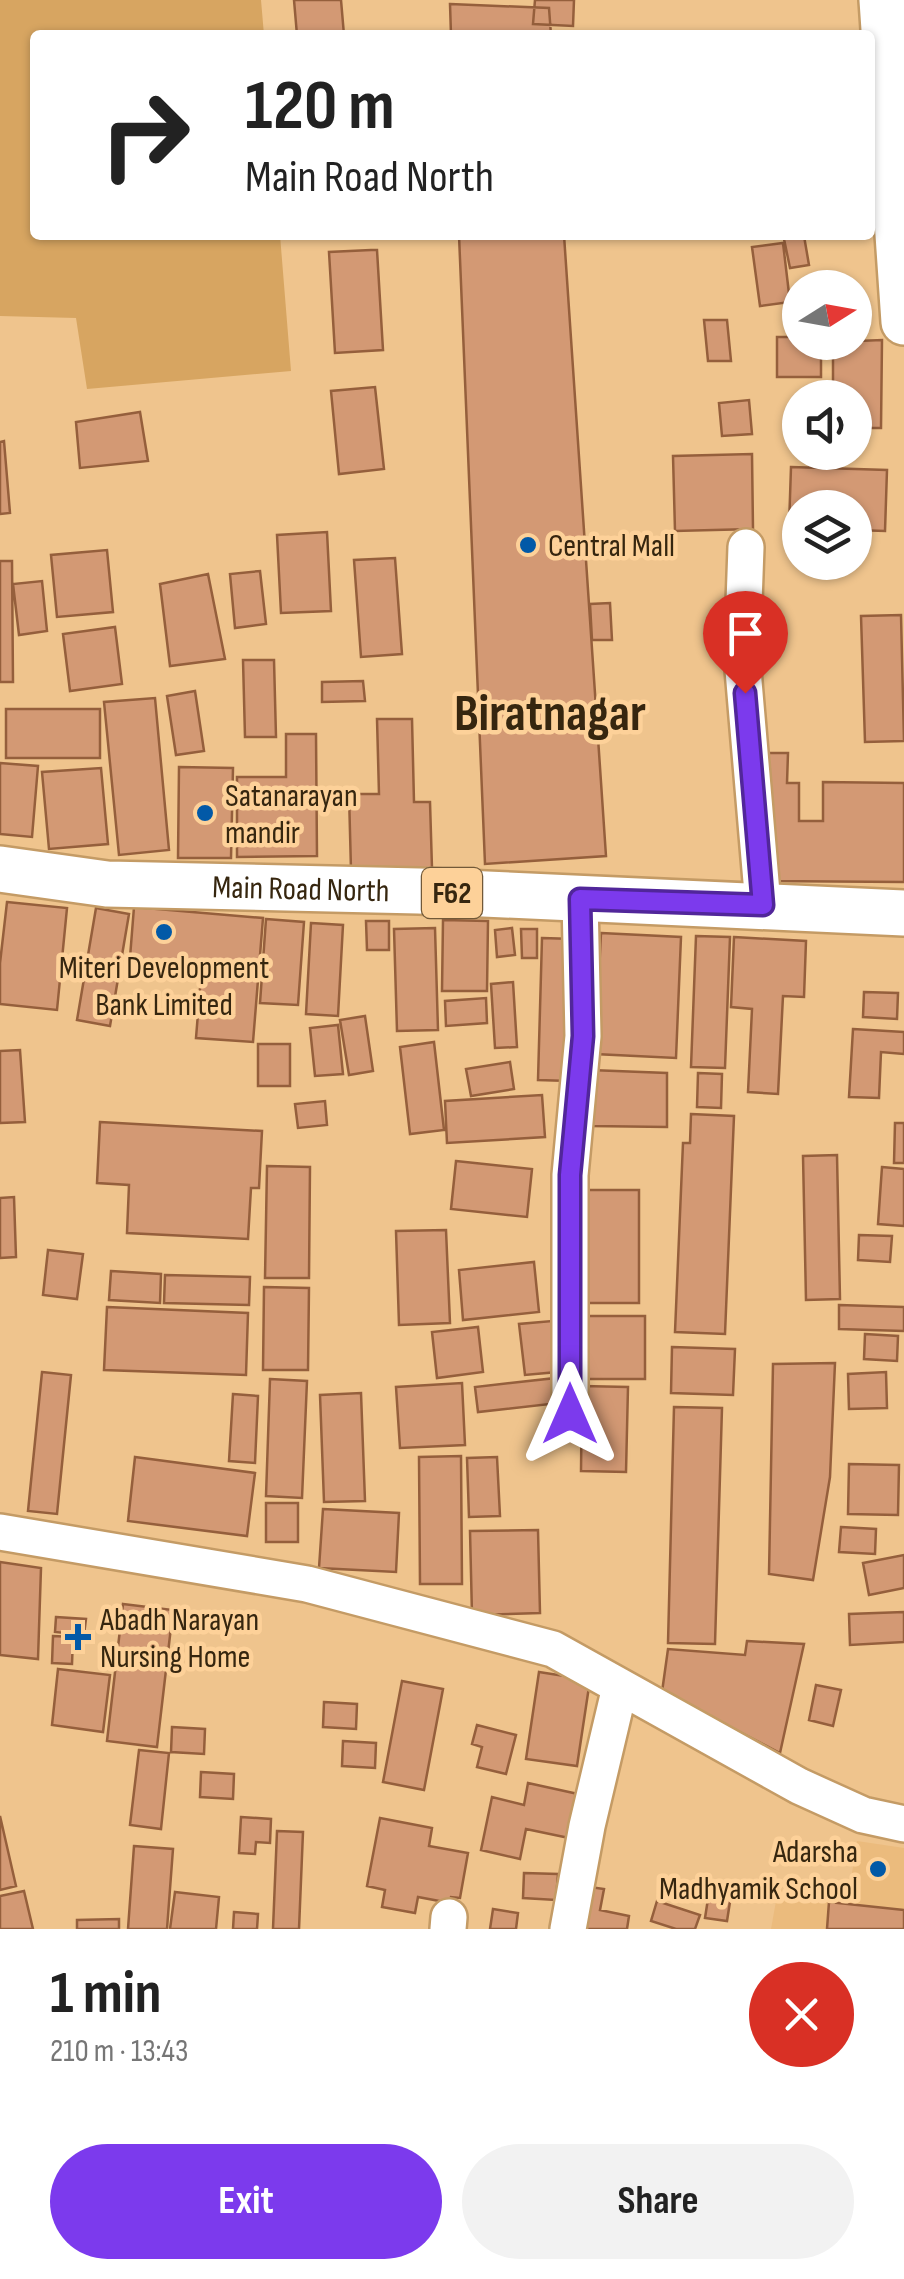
<!DOCTYPE html>
<html lang="en">
<head>
<meta charset="utf-8">
<style>
	:root { --surface:#fff; --page:#f2f2f2; --text:#222; --muted:#767676; --accent:#7c3aed }
	body { margin:0; font-family:"Sofia Sans Condensed",sans-serif; background:var(--page); color:var(--text); height:100vh; display:flex; flex-direction:column; font-size:38px; white-space:nowrap }
	* { box-sizing:border-box; margin:0 }
	p { font-size:32px; color:var(--muted) }
	.icon { flex:none; width:55px; height:55px; fill:none; stroke:currentColor; stroke-width:2; stroke-linecap:round; stroke-linejoin:round }
	.map { position:relative; height:1929px; overflow:hidden }
	.side { display:flex; flex-direction:column; background:var(--surface); flex:1 }
	.side>* { flex:none }
	.banner { position:absolute; left:30px; top:30px; width:845px; height:210px; border-radius:10px; box-shadow:0 2px 8px #0004; background:#fff; color:var(--text); overflow:hidden }
	.needle { width:65px; rotate:79deg }
	.buttons { position:absolute; left:782px; top:270px; display:grid; gap:20px }
	.buttons a { display:grid; place-items:center; width:90px; height:90px; border-radius:50%; background:var(--surface); box-shadow:0 2px 8px #0004; font-size:50px }
	.pin { position:absolute; display:grid; place-items:center; width:85px; height:85px; color:#fff; margin:-102px -42px; border-radius:50% 50% 50% 0; rotate:-45deg; box-shadow:0 0 10px #0007 }
	.pin .icon { rotate:45deg }
	.me { position:absolute; width:110px; margin:-55px; rotate:0deg; stroke-linejoin:round; filter:drop-shadow(0 0 8px #0008) }
	.turn { display:flex; align-items:center; gap:35px; height:210px; padding:0 50px; font-size:45px }
	.turn .icon { width:130px; height:130px; stroke-width:2.5 }
	.turn b { display:block; font-size:70px; line-height:85px }
	.round { display:grid; place-items:center; flex:none; width:105px; height:105px; border-radius:52px; background:var(--page) }
	.head { display:flex; align-items:center; justify-content:space-between; height:170px; padding:0 50px }
	h1 { font-size:60px; font-weight:700; line-height:75px }
	.action { display:flex; gap:20px; margin-top:auto; padding:20px 50px }
	.action a { flex:1; height:115px; border-radius:60px; background:var(--accent); color:#fff; font-size:40px; font-weight:700; line-height:115px; text-align:center }
	.action a+a { background:var(--page); color:var(--text) }
	.map>svg:first-child { display:block }
	.built { fill:#ebbb7d }
	.green { fill:#d7a561 }
	.building { fill:#d39974; stroke:#955f3c; stroke-width:2.5 }
	.lines { fill:none; stroke-linecap:round; stroke-linejoin:round }
	.minor-casing { stroke:#c49b65; stroke-width:40 }
	.major-casing { stroke:#c49b65; stroke-width:50 }
	.minor { stroke:#fff; stroke-width:35 }
	.major { stroke:#fff; stroke-width:45 }
	.route-casing { stroke:#51269a; stroke-width:25 }
	.route { stroke:#7c3aed; stroke-width:18 }
	.poi-dot { fill:#0259a7; stroke:#fdd199; stroke-width:4 }
	.labels { text-anchor:middle; stroke-width:9; stroke-linejoin:round; paint-order:stroke }
	.shield { fill:#fdd199; stroke:#725938; stroke-width:2.5 }
	.shield-label { font-size:30px; font-weight:bold; fill:#36260f }
	.poi-label { font-size:32px; fill:#36260f; stroke:#fdd199; text-anchor:start }
	.street-label { font-size:32px; fill:#36260f; stroke:#fdd199 }
	.town-label { font-size:52px; font-weight:bold; fill:#36260f; stroke:#fdd199 }
</style>
</head>
<body>
<div class="map">
<svg width="904" height="1929" viewBox="0 0 904 1929">
	<rect width="100%" height="100%" fill="#efc48d"/>
	<path class="built" d="M857 1841 904 1848V1929H771L778 1890 848 1898Z"/>
	<path class="green" d="M0 0H261L264 35H35V235H280L291 371 87 389 76 318 0 316Z"/>
	<path class="building" d="M294 0H341L344 35H297Z
		M535 0H574L573 26 533 24Z
		M450 4 549 8 551 35H451Z
		M459 235H564L606 856 485 864Z
		M804 236 809 265 790 268 784 239Z
		M783 243 790 302 760 306 752 247Z
		M371 250H377L383 350 335 353 329 252Z
		M704 320H727L731 361H708Z
		M777 337H800V342H821V377H777Z
		M882 340 881 428H855V398H833V342Z
		M375 387 384 469 339 474 331 391Z
		M749 400 752 434 722 436 719 403Z
		M140 412 148 461 80 468 76 422Z
		M4 441 10 513 0 514V442Z
		M752 454 753 529 675 531 673 456Z
		M791 467 887 470 885 531 855 530V508H800V528L789 527Z
		M327 532 331 611 281 613 277 535Z
		M107 550 113 612 57 617 51 555Z
		M395 558 402 654 361 657 354 560Z
		M0 561H12L13 682H0Z
		M260 571 266 624 235 628 230 574Z
		M208 574 225 659 170 666 160 584Z
		M42 581 47 631 19 635 13 584Z
		M610 603 612 640H592L590 604Z
		M901 615 904 741 865 742 861 616Z
		M115 627 122 684 70 691 63 634Z
		M243 660H274L276 737H245Z
		M363 681 365 701 322 702V682Z
		M195 691 204 751 176 755 167 696Z
		M155 698 169 850 119 855 104 702Z
		M6 709H100V758H6Z
		M377 719H412L414 802H430L432 868 351 870 349 794H379Z
		M286 734H316L317 856 237 857V777H286Z
		M766 753H788L787 783H799V821H823V782L904 783V882L765 881Z
		M0 763 38 766 32 837 0 834Z
		M179 767 233 768 231 858H178Z
		M101 768 108 844 49 849 42 772Z
		M7 902 67 908 57 1010 0 1004V963Z
		M134 907 263 918 253 1042 196 1038 201 976 129 970Z
		M96 908 129 914 110 1026 77 1020Z
		M266 919 304 922 298 1005 260 1003Z
		M443 920 488 921 487 991H442Z
		M366 921H389V950H367Z
		M311 923 343 925 338 1016 306 1014Z
		M435 928 438 1030 397 1031 394 929Z
		M512 928 515 955 497 957 495 930Z
		M521 929H537V958H522Z
		M601 933 681 937 676 1058 595 1054Z
		M696 936 730 937 725 1068 691 1067Z
		M734 937 806 941 804 997 783 996 778 1094 748 1092 752 1009 731 1007Z
		M542 938 574 939 569 1081 538 1080Z
		M513 982 517 1047 495 1048 491 984Z
		M864 992 898 993 897 1019 863 1017Z
		M486 998 487 1023 446 1026 445 1001Z
		M365 1016 373 1071 349 1075 340 1020Z
		M338 1025 343 1074 315 1076 310 1028Z
		M853 1029 904 1032V1054L881 1052 879 1098 849 1097Z
		M434 1042 444 1130 410 1134 400 1047Z
		M258 1044H290V1086H258Z
		M20 1050 25 1122 0 1123V1051Z
		M510 1062 514 1089 471 1096 466 1069Z
		M590 1070 667 1073V1127L591 1126Z
		M698 1073 722 1074 721 1108 697 1107Z
		M542 1095 545 1137 447 1143 445 1101Z
		M325 1101 327 1125 298 1128 295 1104Z
		M691 1114 734 1116 725 1334 675 1332 683 1143H690Z
		M100 1122 262 1131 259 1188H251L248 1239 127 1233 129 1185 97 1183Z
		M895 1123H904V1163H894Z
		M837 1155 840 1299 806 1300 803 1156Z
		M456 1161 532 1169 527 1217 451 1209Z
		M267 1166 310 1167 309 1278H265Z
		M882 1167 904 1169V1226L878 1224Z
		M582 1190H639V1303H582Z
		M14 1197 16 1257 0 1258V1198Z
		M446 1230 450 1323 399 1325 396 1231Z
		M859 1235 892 1236 890 1262 858 1260Z
		M48 1250 83 1254 77 1299 43 1295Z
		M534 1262 539 1312 463 1320 459 1270Z
		M111 1271 161 1274 160 1303 109 1300Z
		M165 1275 250 1277 249 1305 164 1303Z
		M264 1287 309 1288 308 1370H263Z
		M839 1305 904 1307V1331L839 1329Z
		M107 1307 248 1313 246 1375 104 1370Z
		M579 1316H645V1379H579Z
		M552 1321 557 1372 525 1375 519 1324Z
		M478 1327 483 1372 437 1378 432 1332Z
		M865 1334 898 1336 897 1361 864 1359Z
		M672 1347 735 1349 733 1395 671 1393Z
		M835 1363 830 1477 813 1580 769 1574 773 1364Z
		M42 1372 71 1375 57 1514 28 1511Z
		M886 1372 887 1408 849 1409 848 1374Z
		M556 1378 559 1403 478 1412 475 1387Z
		M270 1379 307 1381 302 1498 266 1496Z
		M462 1383 465 1445 400 1448 396 1387Z
		M582 1386 628 1387 626 1472 581 1471Z
		M361 1393 365 1501 324 1502 320 1395Z
		M233 1394 258 1396 255 1463 229 1461Z
		M674 1407 722 1408 715 1644 668 1643Z
		M461 1456 462 1584H420L419 1457Z
		M135 1457 255 1473 247 1536 128 1521Z
		M497 1457 500 1516 469 1517 467 1458Z
		M849 1464 899 1465 898 1515 848 1514Z
		M266 1503H298V1542H266Z
		M323 1509 399 1513 396 1572 319 1568Z
		M841 1527 876 1529 875 1554 839 1552Z
		M538 1530 540 1613 472 1615 470 1531Z
		M904 1555V1588L869 1595 863 1563Z
		M0 1562 41 1568 38 1659 0 1655Z
		M123 1604 173 1610 157 1747 107 1741Z
		M904 1612V1642L850 1645 849 1614Z
		M56 1617 86 1619 84 1635 55 1632Z
		M53 1636 73 1637 72 1664 52 1663Z
		M747 1641 804 1644 780 1753 662 1692 668 1649 745 1655Z
		M58 1669 110 1675 103 1732 52 1725Z
		M539 1672 590 1680 577 1766 526 1759Z
		M402 1681 443 1689 424 1790 383 1782Z
		M816 1685 841 1690 833 1726 809 1720Z
		M324 1702 357 1704 356 1729 323 1727Z
		M477 1725 516 1735 506 1774 477 1767 482 1747 472 1744Z
		M172 1727 205 1729 204 1754 171 1752Z
		M343 1741 376 1743 375 1768 342 1766Z
		M139 1750 169 1753 161 1829 130 1825Z
		M201 1772 234 1774 233 1799 200 1797Z
		M528 1783 578 1794 569 1838 526 1829 520 1859 481 1850 492 1797 524 1805Z
		M0 1816 16 1886 0 1890Z
		M241 1817 271 1819 270 1843 256 1842 255 1854 239 1853Z
		M380 1818 432 1828 429 1846 468 1853 460 1898 451 1897 450 1903 418 1897 415 1913 382 1907 385 1890 367 1886Z
		M277 1831 303 1832 299 1929H273Z
		M134 1846 173 1849 167 1929H128Z
		M524 1873 558 1874 556 1900 523 1898Z
		M583 1886 604 1889 600 1910 629 1916 627 1929H575Z
		M710 1886 732 1889 727 1921 705 1918Z
		M24 1891 33 1929H0V1896Z
		M175 1892 219 1897 216 1929H170Z
		M657 1901 700 1915 695 1929H676L651 1921Z
		M829 1902 904 1910V1929H827Z
		M493 1909 518 1913 516 1929H490Z
		M234 1912 258 1914 257 1929H233Z
		M119 1919V1929H77V1920Z"/>
	<g class="lines">
		<defs>
			<path id="minor" d="M746 547 742 658 763 905
				M570 1415V1175L583 1036 580 899
				M0 1532 307 1584 553 1649 799 1786 863 1815 904 1824
				M448 1929 449 1917
				M568 1929 587 1826 620 1687"/>
			<g id="major">
				<path d="M882 0 904 322"/>
				<path id="s1" d="M0 869 107 884 419 891 904 913"/>
			</g>
		</defs>
		<use href="#minor" class="minor-casing"/>
		<use href="#major" class="major-casing"/>
		<use href="#minor" class="minor"/>
		<use href="#major" class="major"/>
	</g>
	<g class="lines">
		<defs>
			<path id="route" d="M570 1414V1175L583 1036 580 899 763 905 745 693"/>
		</defs>
		<use href="#route" class="route-casing"/>
		<use href="#route" class="route"/>
	</g>
	<g class="poi-dot">
		<circle cx="528" cy="545" r="10"/>
		<circle cx="205" cy="813" r="10"/>
		<circle cx="164" cy="932" r="10"/>
		<path d="M73 1622h10v10h10v10h-10v10h-10v-10h-10v-10h10z"/>
		<circle cx="878" cy="1869" r="10"/>
	</g>
	<g class="labels">
		<rect class="shield" x="422" y="868" width="60" height="50" rx="8"/>
		<g class="shield-label">
			<text x="452" y="903">F62</text>
		</g>
		<g class="poi-label">
			<text x="548" y="556">Central Mall</text>
			<text x="225" y="806">Satanarayan<tspan x="225" dy="37">mandir</tspan></text>
			<text x="164" y="978" text-anchor="middle">Miteri Development<tspan x="164" dy="37">Bank Limited</tspan></text>
			<text x="100" y="1630">Abadh Narayan<tspan x="100" dy="37">Nursing Home</tspan></text>
			<text x="858" y="1862" text-anchor="end">Adarsha<tspan x="858" dy="37">Madhyamik School</tspan></text>
		</g>
		<g class="street-label">
			<text dy="11" stroke="none"><textPath href="#s1" startOffset="302">Main Road North</textPath></text>
		</g>
		<g class="town-label">
			<text x="550" y="730">Biratnagar</text>
		</g>
	</g>
</svg>
<div class="buttons">
<a><svg class="needle" viewBox="-14 -14 28 28"><path d="M0-13l5 13h-10z" fill="#e53935"/><path d="M0 13l5-13h-10z" fill="#767676"/></svg></a>
<a><svg class="icon" aria-label="sound" viewBox="0 0 24 24"><path d="M4 9h4l5-4v14l-5-4H4zM17 9q2 3 0 6"/></svg></a>
<a><svg class="icon" aria-label="layers" viewBox="0 0 24 24"><path d="M12 4l9 5-9 5-9-5zM3 14l9 5 9-5"/></svg></a>
</div>
<div class="pin" style="left:745px;top:693px;background:#d93025"><svg class="icon" aria-label="arrive" viewBox="0 0 24 24"><path d="M6 21V4h12l-3 4 3 4H6"/></svg></div>
<svg class="me" style="left:570px;top:1414px" viewBox="-20 -20 40 40"><path d="M0-17L14 15 0 8-14 15z" fill="#7c3aed" stroke="#fff" stroke-width="4"/></svg>
<div class="banner">
<div class="turn"><svg class="icon" aria-label="right" viewBox="0 0 24 24"><path d="M7 20v-9h11M14 6l5 5-5 5"/></svg><div><b>120 m</b>Main Road North</div></div>
</div>
</div>
<section class="side">
<div class="head"><div><h1>1 min</h1><p>210 m · 13:43</p></div><a class="round" style="background:#d93025;color:#fff"><svg class="icon" aria-label="close" viewBox="0 0 24 24"><path d="M6 6l12 12M18 6L6 18"/></svg></a></div>
<div class="action"><a>Exit</a><a>Share</a></div>
</section>
</body>
</html>
